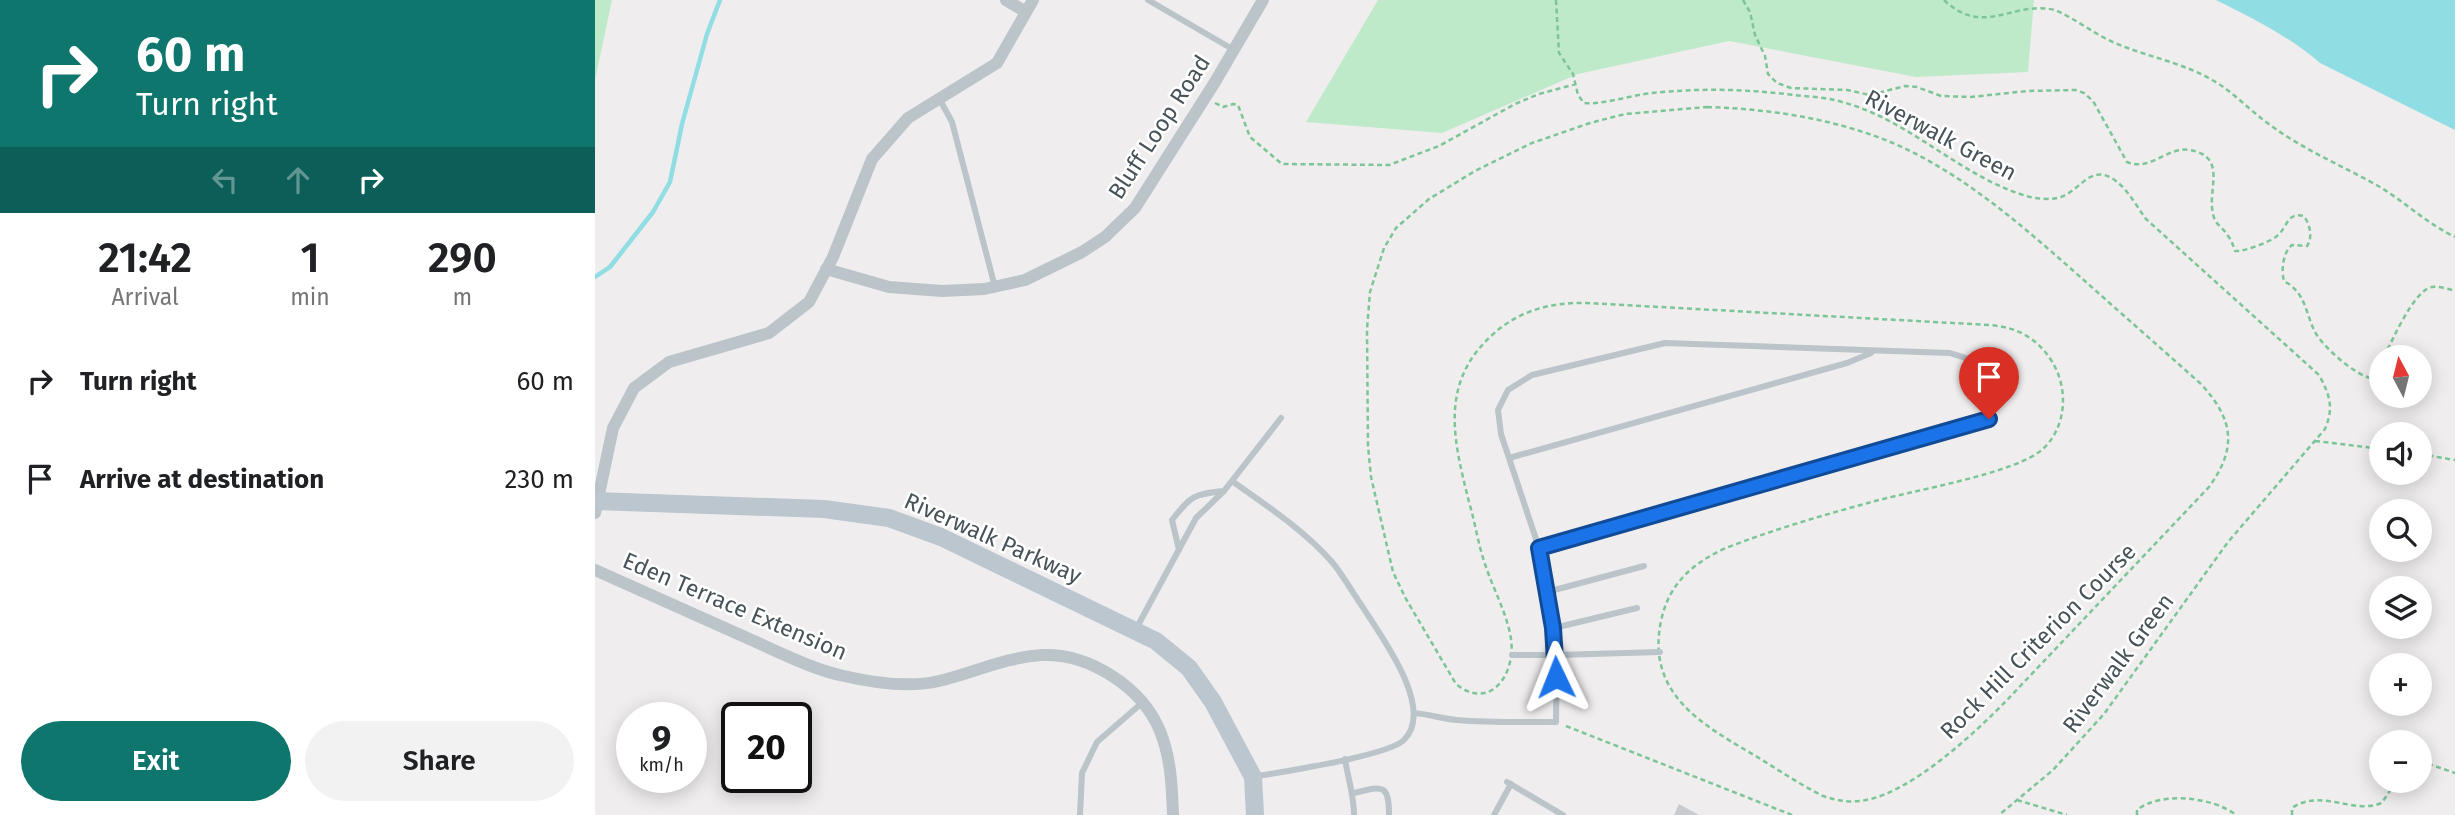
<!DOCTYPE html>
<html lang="en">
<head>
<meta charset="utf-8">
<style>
	:root { --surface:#fff; --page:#f2f2f2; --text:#202124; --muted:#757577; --accent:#0f766e }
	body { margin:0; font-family:"Fira Sans",sans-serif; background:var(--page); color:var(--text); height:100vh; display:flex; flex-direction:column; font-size:26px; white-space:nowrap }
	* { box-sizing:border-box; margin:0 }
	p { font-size:23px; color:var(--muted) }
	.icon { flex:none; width:38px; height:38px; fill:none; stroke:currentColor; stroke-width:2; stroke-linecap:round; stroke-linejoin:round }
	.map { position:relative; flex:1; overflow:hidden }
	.panel { display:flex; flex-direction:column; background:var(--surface); width:595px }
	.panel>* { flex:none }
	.hud { background:#0f766e; color:#fff; overflow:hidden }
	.needle { width:46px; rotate:353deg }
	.buttons { position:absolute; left:1774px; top:345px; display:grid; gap:14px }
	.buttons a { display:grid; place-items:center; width:63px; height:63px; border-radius:50%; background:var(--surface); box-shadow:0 4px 18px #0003; font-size:35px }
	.speed { position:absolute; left:21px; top:702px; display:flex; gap:14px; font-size:35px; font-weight:700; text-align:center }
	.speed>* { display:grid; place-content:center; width:91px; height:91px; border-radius:50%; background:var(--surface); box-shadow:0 4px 18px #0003; line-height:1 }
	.speed small { font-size:18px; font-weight:400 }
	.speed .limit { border:4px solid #111; border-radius:10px; background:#fff; color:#111 }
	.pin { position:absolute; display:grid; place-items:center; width:60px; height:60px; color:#fff; margin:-72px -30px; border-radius:50% 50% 50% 0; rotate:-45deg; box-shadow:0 0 7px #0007 }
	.pin .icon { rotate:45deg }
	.me { position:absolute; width:77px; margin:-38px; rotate:358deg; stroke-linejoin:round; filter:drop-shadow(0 0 5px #0008) }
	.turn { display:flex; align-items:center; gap:24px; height:147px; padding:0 21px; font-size:32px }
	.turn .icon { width:91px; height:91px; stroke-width:2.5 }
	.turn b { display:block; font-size:49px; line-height:60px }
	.lanes { display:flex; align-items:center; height:66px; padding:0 21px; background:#0003; justify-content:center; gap:35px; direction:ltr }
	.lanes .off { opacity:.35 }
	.eta { display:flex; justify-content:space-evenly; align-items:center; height:119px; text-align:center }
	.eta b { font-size:42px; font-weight:600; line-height:49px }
	.primary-button { display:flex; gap:14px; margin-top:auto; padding:14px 21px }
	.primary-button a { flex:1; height:80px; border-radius:42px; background:var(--accent); color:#fff; font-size:28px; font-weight:600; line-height:80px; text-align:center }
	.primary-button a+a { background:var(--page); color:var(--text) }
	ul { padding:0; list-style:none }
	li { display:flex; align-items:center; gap:21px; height:98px; padding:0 21px }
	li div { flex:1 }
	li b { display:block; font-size:26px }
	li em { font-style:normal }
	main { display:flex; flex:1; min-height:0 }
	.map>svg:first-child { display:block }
	.green { fill:#bfeaca }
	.water { fill:#90dde3 }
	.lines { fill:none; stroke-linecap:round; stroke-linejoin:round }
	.stream { stroke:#90dde3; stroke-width:4.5 }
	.building { fill:#c8cbcf }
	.path { stroke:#7bc596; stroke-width:2.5; stroke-dasharray:5 3.5; stroke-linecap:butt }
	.lane { stroke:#bac4c9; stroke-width:6 }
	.street { stroke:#bac4c9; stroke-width:12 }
	.secondary { stroke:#bbc6ce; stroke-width:18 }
	.route-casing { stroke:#114b97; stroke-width:18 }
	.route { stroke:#1a73e8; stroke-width:12 }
	.labels { text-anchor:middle; stroke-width:5; stroke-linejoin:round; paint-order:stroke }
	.street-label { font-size:23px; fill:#475359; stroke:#fff }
</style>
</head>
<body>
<main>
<section class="panel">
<div class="hud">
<div class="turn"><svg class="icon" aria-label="right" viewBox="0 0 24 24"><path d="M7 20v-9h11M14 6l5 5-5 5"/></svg><div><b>60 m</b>Turn right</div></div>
<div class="lanes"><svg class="icon off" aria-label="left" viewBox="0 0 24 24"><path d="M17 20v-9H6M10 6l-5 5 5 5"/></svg><svg class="icon off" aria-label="ahead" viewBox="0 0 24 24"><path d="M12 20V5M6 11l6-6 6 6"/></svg><svg class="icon" aria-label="right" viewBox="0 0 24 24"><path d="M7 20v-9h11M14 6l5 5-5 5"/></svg></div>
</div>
<div class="eta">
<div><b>21:42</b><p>Arrival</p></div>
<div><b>1</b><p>min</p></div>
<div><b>290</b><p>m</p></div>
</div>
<ul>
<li><svg class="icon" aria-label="right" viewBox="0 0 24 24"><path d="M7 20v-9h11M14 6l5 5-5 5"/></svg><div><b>Turn right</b></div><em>60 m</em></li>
<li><svg class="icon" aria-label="arrive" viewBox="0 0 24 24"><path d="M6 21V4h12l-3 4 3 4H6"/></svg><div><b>Arrive at destination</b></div><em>230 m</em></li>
</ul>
<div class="primary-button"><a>Exit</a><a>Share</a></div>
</section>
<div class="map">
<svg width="1860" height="815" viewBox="0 0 1860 815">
	<rect width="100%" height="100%" fill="#f0edee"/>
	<path class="green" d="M0 0H17L0 80Z
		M783 0H1439L1433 72 1321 77 1134 41 983 74 847 133 711 122Z"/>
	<path class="water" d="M1621 0H1860V130L1725 63C1694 36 1657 18 1621 0Z"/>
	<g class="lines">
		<path class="stream" d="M0 277 15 267 58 212 75 182 87 124 112 34 125 0"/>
	</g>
	<path class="building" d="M1084 804 1104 815H1079Z"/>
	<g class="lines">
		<path class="path" d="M961 0 964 53 978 74 983 95 989 103C1007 105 1037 95 1057 93 1105 88 1151 89 1199 95 1215 97 1231 97 1247 102 1316 120 1366 178 1435 197 1445 199 1456 200 1466 197 1486 190 1496 162 1521 181 1534 191 1542 207 1551 219L1724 375C1735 395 1739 408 1730 429L1633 542 1509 714 1458 770 1404 815
			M1148 0 1155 12 1160 35 1170 56 1173 74 1182 83 1196 88 1252 90 1275 95 1310 86 1322 87 1346 96 1376 97 1432 91 1480 90 1489 93 1498 101 1532 162C1556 172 1572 146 1595 150 1633 157 1612 189 1618 214 1620 225 1628 227 1633 236 1637 240 1638 246 1640 251 1649 252 1678 241 1683 235 1693 226 1692 212 1709 216 1715 225 1718 237 1712 246L1697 245C1688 252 1686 270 1689 281 1711 293 1710 312 1720 332 1728 347 1760 375 1776 378L1785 372 1787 361
			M1349 0C1389 38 1417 0 1460 10 1481 19 1499 34 1520 43 1553 57 1589 63 1619 81 1641 94 1657 113 1678 127 1711 151 1750 167 1785 187 1811 203 1833 224 1860 237
			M620 103 628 107 638 104 643 105 655 137 687 164 794 165 844 146 920 104 944 94 981 84
			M1112 107C1174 109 1235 118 1293 141 1368 172 1431 229 1491 282 1529 316 1568 350 1606 384 1638 419 1643 447 1614 487L1413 699C1380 733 1318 791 1271 800 1256 803 1243 801 1228 796 1204 784 1182 769 1159 755 1106 724 1051 693 1066 621 1074 583 1098 563 1131 548 1177 530 1225 516 1273 503 1313 491 1422 474 1449 448 1473 424 1473 386 1456 360 1441 337 1421 327 1394 325L992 303C955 302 922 311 895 337 844 385 859 442 874 502 880 522 883 544 890 564 898 589 912 613 916 639 921 673 896 712 861 684L811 599 798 572 776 477 773 446 772 329 775 292 789 248 801 228 834 199 880 171 937 143 995 123 1030 114Z
			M1789 357C1797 341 1819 290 1837 287 1844 286 1853 289 1860 291
			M1720 441 1787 449
			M1825 454 1860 460
			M971 726 1197 815
			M1825 761 1860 773
			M1422 800 1472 815
			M1542 815V810C1566 791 1618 797 1641 815
			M1697 815V808C1725 788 1760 815 1786 803 1792 797 1796 788 1801 780"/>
		<path class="lane" d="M553 0 639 50
			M345 100 357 122 400 287
			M914 458 1252 363 1276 353
			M637 481C672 506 709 530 737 562 748 575 757 592 767 606 785 635 841 708 809 740 793 756 685 772 658 777
			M944 548 1394 419C1401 402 1399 375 1381 363 1374 358 1363 356 1355 353L1070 343 937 375 913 390 903 410 906 434 944 548 962 655 1065 652
			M584 550 577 520C596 496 598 494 629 491
			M952 592 1049 566
			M959 628 1042 608
			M541 629 601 518 629 491 686 418
			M819 713C834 714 847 719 862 720 895 723 928 722 961 722L962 655H917
			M750 759C753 779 759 795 759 815
			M912 782 968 815
			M759 793C787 786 794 783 794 815
			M485 815 487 773 502 742 548 702
			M899 815 916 784"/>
		<path class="street" d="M411 0 431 12
			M231 269 294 287 347 291 389 289 430 280 487 252 510 237 540 208 620 82 668 0
			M0 513 18 428 39 388 74 362 174 333 214 302 238 257 277 159 313 118 402 63 438 0
			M0 570C50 592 100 615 150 637 182 651 216 669 249 676 279 683 314 688 344 681 378 673 411 657 447 655 494 653 547 687 565 731 576 758 577 787 578 815"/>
		<path class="secondary" d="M0 501 229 509 294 518 346 537 561 641 594 668 618 702 658 777 660 815"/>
	</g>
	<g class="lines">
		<defs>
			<path id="route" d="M961 677 958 628 944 548 1394 419"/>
		</defs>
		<use href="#route" class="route-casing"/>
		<use href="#route" class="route"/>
	</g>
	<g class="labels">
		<g class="street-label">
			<text transform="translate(564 127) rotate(-57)" y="8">Bluff Loop Road</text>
			<text transform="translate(1346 135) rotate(28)" y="8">Riverwalk Green</text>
			<text transform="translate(398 538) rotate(24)" y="8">Riverwalk Parkway</text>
			<text transform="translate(140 606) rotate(23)" y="8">Eden Terrace Extension</text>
			<text transform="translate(1443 641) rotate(-45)" y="8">Rock Hill Criterion Course</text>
			<text transform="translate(1523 663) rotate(-53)" y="8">Riverwalk Green</text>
		</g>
	</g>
</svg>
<div class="buttons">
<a><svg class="needle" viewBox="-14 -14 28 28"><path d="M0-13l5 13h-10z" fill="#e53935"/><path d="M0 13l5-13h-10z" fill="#757577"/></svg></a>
<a><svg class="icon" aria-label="sound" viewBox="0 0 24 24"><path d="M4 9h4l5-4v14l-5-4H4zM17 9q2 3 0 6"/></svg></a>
<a><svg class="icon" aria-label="search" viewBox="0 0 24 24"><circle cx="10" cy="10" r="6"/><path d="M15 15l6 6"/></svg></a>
<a><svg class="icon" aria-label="layers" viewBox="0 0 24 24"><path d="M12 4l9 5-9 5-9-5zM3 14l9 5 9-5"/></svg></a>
<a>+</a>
<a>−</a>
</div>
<div class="speed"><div>9<small>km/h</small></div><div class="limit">20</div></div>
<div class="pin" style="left:1394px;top:419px;background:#d93025"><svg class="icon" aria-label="arrive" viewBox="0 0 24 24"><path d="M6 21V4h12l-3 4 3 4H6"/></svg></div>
<svg class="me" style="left:961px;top:677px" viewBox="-20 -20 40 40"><path d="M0-17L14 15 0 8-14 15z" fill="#1a73e8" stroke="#fff" stroke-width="4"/></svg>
</div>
</main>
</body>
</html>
